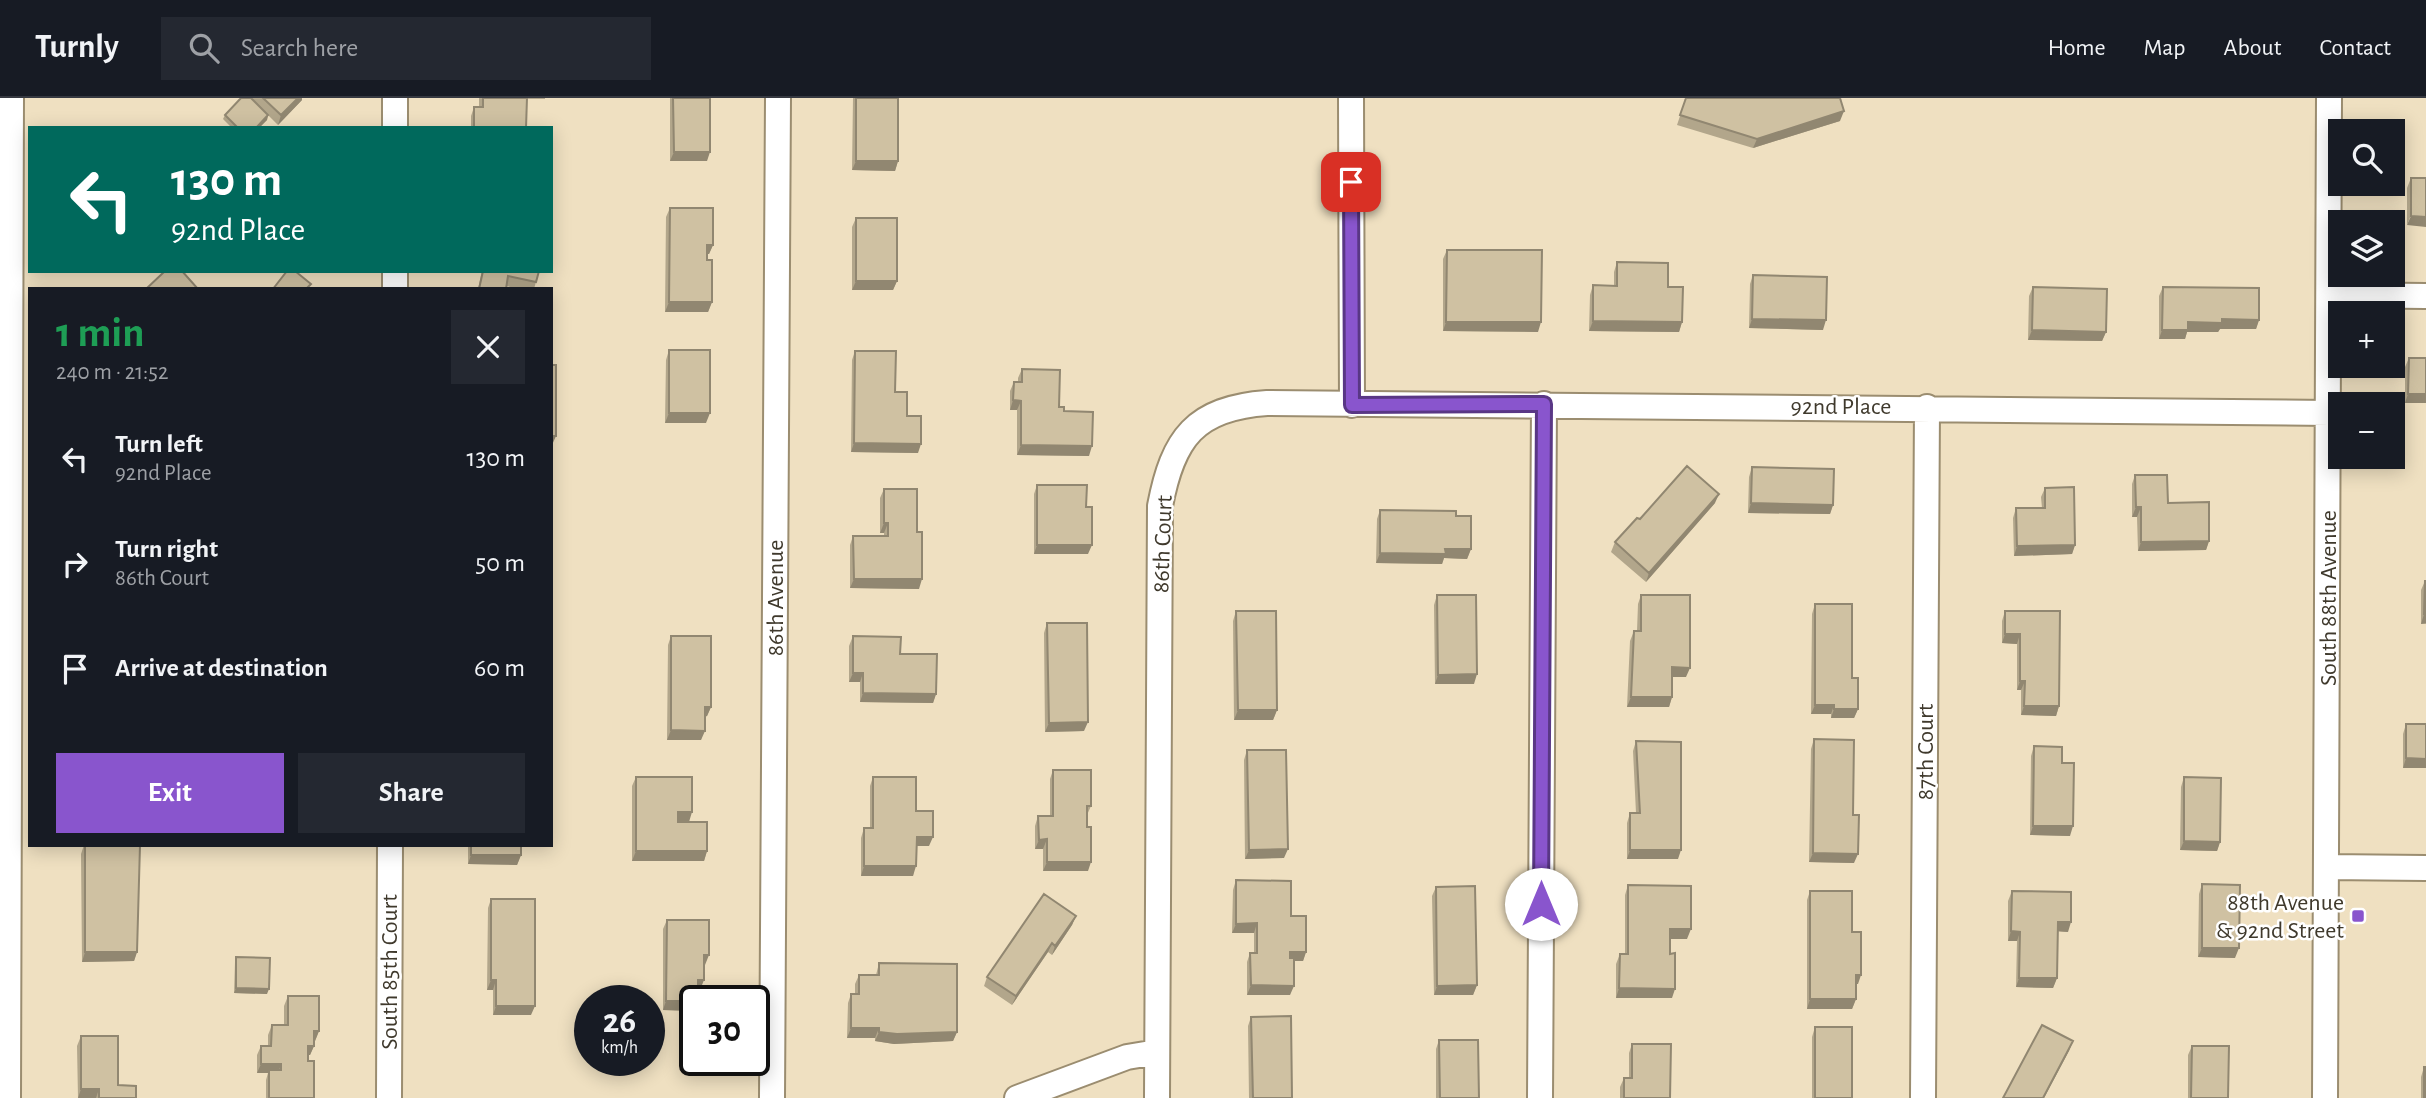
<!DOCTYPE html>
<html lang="en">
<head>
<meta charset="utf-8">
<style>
	:root { --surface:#171b24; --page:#242831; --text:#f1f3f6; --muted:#9ea1a6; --line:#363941; --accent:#8955cd }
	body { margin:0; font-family:"Alegreya Sans",sans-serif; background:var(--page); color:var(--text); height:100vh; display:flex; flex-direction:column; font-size:26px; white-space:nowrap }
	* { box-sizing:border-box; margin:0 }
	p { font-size:23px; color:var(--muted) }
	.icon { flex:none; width:38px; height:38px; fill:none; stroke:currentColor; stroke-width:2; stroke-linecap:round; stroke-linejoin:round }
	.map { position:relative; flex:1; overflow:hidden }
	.drawer { position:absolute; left:28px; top:189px; width:525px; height:560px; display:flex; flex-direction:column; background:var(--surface); border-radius:0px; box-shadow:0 4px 18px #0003 }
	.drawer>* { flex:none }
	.top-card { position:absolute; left:28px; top:28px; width:525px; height:147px; border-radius:0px; box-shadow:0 4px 18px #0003; background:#00695c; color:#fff; overflow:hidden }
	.controls { position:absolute; left:2328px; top:21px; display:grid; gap:14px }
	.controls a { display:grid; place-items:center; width:77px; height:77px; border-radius:0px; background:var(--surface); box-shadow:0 4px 18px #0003; font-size:35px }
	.speed { position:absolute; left:574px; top:887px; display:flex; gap:14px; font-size:35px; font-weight:700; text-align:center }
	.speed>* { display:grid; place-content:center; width:91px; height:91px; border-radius:50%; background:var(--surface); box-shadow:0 4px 18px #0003; line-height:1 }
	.speed small { font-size:18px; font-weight:400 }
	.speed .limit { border:4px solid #111; border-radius:10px; background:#fff; color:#111 }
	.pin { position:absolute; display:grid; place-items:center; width:60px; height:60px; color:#fff; margin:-30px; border-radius:14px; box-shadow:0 4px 10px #0006 }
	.me { position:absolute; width:77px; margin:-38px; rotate:0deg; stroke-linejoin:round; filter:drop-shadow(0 0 5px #0008) }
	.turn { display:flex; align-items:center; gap:24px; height:147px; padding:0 28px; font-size:32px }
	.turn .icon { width:91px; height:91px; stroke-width:2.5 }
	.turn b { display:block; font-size:49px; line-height:60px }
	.round { display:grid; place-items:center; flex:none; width:74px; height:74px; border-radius:0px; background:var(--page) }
	.overview { display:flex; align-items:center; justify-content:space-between; height:119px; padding:0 28px }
	h1 { font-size:42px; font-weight:700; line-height:52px; color:#1e9e55 }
	.button { display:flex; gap:14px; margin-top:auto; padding:14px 28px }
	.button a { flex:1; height:80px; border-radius:0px; background:var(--accent); color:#fff; font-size:28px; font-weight:700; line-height:80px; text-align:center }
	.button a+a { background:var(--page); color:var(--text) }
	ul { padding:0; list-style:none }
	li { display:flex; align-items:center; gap:21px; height:105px; padding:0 28px }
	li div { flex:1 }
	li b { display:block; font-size:26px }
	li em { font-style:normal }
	header { display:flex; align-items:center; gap:42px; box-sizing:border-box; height:98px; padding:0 35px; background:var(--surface); border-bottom:2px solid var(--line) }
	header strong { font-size:33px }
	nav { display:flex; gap:38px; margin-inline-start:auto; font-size:24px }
	.search { width:490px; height:63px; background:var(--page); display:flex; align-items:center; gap:18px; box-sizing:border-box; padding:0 24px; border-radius:0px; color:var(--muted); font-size:26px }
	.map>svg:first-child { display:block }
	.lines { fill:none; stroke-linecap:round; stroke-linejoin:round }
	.minor-casing { stroke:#9b8d70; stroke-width:28 }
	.minor { stroke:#fff; stroke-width:24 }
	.wall { fill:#b2a68b }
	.shaded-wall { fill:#918771 }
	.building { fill:#cfc1a2; stroke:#918771; stroke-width:2 }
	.route-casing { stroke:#593785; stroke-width:18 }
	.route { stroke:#8955cd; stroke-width:12 }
	.poi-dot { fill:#8955cd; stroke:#fff; stroke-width:2.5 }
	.labels { text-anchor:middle; stroke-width:5; stroke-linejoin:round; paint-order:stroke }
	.street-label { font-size:24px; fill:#3f392c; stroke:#fff }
	.poi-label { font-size:24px; fill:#3f392c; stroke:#fff; text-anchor:end }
</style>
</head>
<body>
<header>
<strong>Turnly</strong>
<div class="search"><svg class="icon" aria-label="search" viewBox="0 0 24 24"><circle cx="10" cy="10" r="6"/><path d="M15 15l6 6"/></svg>Search here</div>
<nav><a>Home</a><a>Map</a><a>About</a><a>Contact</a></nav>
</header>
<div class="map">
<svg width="2426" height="1000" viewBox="0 0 2426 1000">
	<rect width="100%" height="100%" fill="#efe0c1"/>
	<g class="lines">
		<defs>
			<path id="minor" d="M395 0V30
				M1351 0 1352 307
				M395 191V173
				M2330 197 2426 198
				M2327 769 2426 770
				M8 1000 11 0
				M389 1000 390 747
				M772 1000 778 0
				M1017 1000 1127 959 1157 954
				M1157 1000 1160 408C1173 340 1195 310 1267 305L2329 315
				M1540 1000 1544 306
				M1923 1000 1927 309
				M2325 1000 2329 0"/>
		</defs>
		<use href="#minor" class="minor-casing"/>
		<use href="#minor" class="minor"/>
	</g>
	<path class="wall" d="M241 0H302V2L278 27 268 17 267 22 259 30H232L223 21 225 17Z
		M479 0H545V1H527L526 30H471V18L474 9H479Z
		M670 0H710L707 63H670Z
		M853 0H898V63L895 73 852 72Z
		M1686 0 1840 23 1753 50 1677 27Z
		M2411 80H2426L2407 127V90Z
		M670 110 713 147 709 156H707L712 204 708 214H665L666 119Z
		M856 120 897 183 893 192H852V129Z
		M1447 152 1538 234 1443 233V161Z
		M1617 164 1668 189 1682 224 1679 234 1589 233 1590 197 1593 187 1614 188V174Z
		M482 173H539L534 191H520L506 188V191H478Z
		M1753 177 1823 232 1749 230 1750 186Z
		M2033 189 2106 234 2102 243 2028 242 2029 198Z
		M2163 189 2259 222 2256 231H2220L2218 234H2187L2185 241H2159V198Z
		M669 252 706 325H665L666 262Z
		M855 253 895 294 907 318 918 355 851 354 852 262Z
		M2409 260H2426V305H2405V269Z
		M1022 271 1064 313 1089 358 1017 357V312H1010V293L1014 284H1018V280Z
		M1752 369 1833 407 1830 416 1748 415 1749 379Z
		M2135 377 2168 405 2209 443 2206 452 2138 453 2137 419H2132V386Z
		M1037 387 1086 409 1088 456H1034V396Z
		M2045 390 2075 447 2072 456 2014 458 2013 420 2016 410H2042L2041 399Z
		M884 391 919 491 850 490V447L853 438H884V435H880V400Z
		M1715 405 1646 484 1611 454 1615 444 1640 421Z
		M1380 412 1456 418 1471 451 1467 461 1444 460 1442 466 1376 465 1377 421Z
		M2425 483H2426V544V526H2421V492Z
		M1437 497 1474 586H1435L1434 507Z
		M1641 497 1686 579H1672V599L1669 609H1627L1630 543 1634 533H1637L1638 506Z
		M1815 506 1852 580 1858 611 1854 620H1831V616H1811L1812 516Z
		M1236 513 1277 612 1273 622H1234L1233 523Z
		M2005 513H2060L2059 608 2056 618 2021 617V592H2017V546L2002 545V523Z
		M1047 525 1084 633 1045 634 1044 535Z
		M671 538 711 609 707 618 705 619 701 642H667L668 547Z
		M853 538 900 556 936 596 933 605 860 604V584H849V548Z
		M2406 626H2426V670H2403V636Z
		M1814 641 1853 717 1854 765 1809 764 1811 651Z
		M1636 643 1678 761H1627V725L1630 715H1636L1633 653Z
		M2034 648 2062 665 2070 738 2030 737 2031 658Z
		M1247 652 1284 760 1245 761 1244 662Z
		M1053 672 1091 708 1087 717 1088 773H1043V751H1035V728L1038 718H1050V681Z
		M636 679 689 724 707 753 704 763H632V688Z
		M873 679 916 713 929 748H917L913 778H861V740L864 730H870V688Z
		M2184 679 2220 744 2217 753 2180 752 2181 689Z
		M84 747 137 854 134 863 82 864 81 756Z
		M468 747H521V757L517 767 468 766Z
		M1236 782 1291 818 1306 854 1303 863H1294L1290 897H1247V864L1250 855H1254V835H1232L1233 792Z
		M2202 786 2235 860 2198 859 2199 796Z
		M1628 787 1687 841H1670L1672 900H1616V866L1620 856H1625V797Z
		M1436 789 1477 887 1473 897H1434L1432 798Z
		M1810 793 1852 834 1858 886H1856V901L1852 911H1807V802Z
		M2012 793 2068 834 2057 833V880L2053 890 2016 889 2017 843H2008V803Z
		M491 801 531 917H493V892H487L488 810Z
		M1076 818 1072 827 1052 857 1048 854 1012 907 984 888 987 879Z
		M667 822 705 867H704L700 892H698L695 903V913L663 912V831Z
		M236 859 267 896 234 895 235 864Z
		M879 865 957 934 953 943 894 946 875 943V940H847L848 905 851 896H855V886L859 877H876Z
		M288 898 319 933 315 943H314V948L310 957H308L314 1000H266V982L268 975H257V957L261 948H268V937L272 927H284V908Z
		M1251 919 1292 1000H1249L1248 928Z
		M1815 929 1852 1000H1812V939Z
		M81 938 118 987 136 1000H78L77 948Z
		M1439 942 1479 1000H1436V951Z
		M1632 946 1670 1000H1620V989L1624 980H1629V955Z
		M2192 948 2228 1000H2188V957Z
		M2424 969 2426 1000H2421V979Z"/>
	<path class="shaded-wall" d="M298 0H302V2L278 27 281 17Z
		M1844 13 1840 23 1753 50 1757 41Z
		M268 17 267 22 259 30H256Z
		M674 54H710L707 63H670Z
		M856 63H898L895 73 852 72Z
		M2411 118 2426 119V129L2407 127Z
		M707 147H713L709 156H703Z
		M856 183H897L893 192H852Z
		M669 204H712L708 214H665Z
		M1752 221 1826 222 1823 232 1749 230Z
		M2222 221 2259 222 2256 231H2220L2218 234H2187L2185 241H2159L2162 232 2188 224Z
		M1593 223 1682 224 1679 234 1589 233Z
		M1446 224H1541L1538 234 1443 233Z
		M2032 232 2106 234 2102 243 2028 242Z
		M2408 296H2426V305H2405Z
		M1013 302 1021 303 1017 312H1010Z
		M669 315H710L706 325H665Z
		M551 338H556L552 347H551Z
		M854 345 921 346 918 355 851 354Z
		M1021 347 1092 348 1089 358 1017 357Z
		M1719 396 1715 405 1646 484 1649 475Z
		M1751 405 1833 407 1830 416 1748 415Z
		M2136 409H2141L2137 419H2132Z
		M884 425H888L884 435H880Z
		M2209 443 2206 452 2138 453 2141 444Z
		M1037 447H1092L1088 456H1034Z
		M2075 447 2072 456 2014 458 2017 448Z
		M1445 451H1471L1467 461 1444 460 1442 466 1376 465 1380 455Z
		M854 481H922L919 491 850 490Z
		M2424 516H2426V525L2421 526Z
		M2005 536H2020L2017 546 2002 545Z
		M1672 569 1690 570 1686 579H1669Z
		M853 575H863L860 584H849Z
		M1477 576 1474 586H1435L1438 577Z
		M2020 583H2025L2021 592H2017Z
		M863 595 936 596 933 605 860 604Z
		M1631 599H1672L1669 609H1627Z
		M1815 607H1834L1831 616H1811Z
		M2024 608H2059L2056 618 2021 617Z
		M705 609H711L707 618 702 619Z
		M1834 611H1858L1854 620H1831Z
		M1238 612H1277L1273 622H1234Z
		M1088 624 1084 633 1045 634 1049 625Z
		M671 632 705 633 701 642H667Z
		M2406 660 2426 661V670H2403Z
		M678 714H692L689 724 675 723Z
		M2033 728H2073L2070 738 2030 737Z
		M917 739H933L929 748H913Z
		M1047 741 1043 751H1035L1039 742Z
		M2184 743 2220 744 2217 753 2180 752Z
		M1288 751 1284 760 1245 761 1249 752Z
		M1630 752H1681L1678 761H1627Z
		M636 753H707L704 763H632Z
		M1813 755 1858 756 1854 765 1809 764Z
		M471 757H521L517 767 468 766Z
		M1047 764H1091L1088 773H1043Z
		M864 768H916L913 778H861Z
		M1076 818 1072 827 1052 857 1055 848Z
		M2058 824H2071L2068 834 2054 833Z
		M1257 825 1254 835H1232L1236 826Z
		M1670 831H1691L1687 841H1667Z
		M2011 833 2020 834 2017 843H2008Z
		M1052 845 1048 854 1012 907 1016 898Z
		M2202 850H2239L2235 860 2198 859Z
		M85 854H137L134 863 82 864Z
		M1290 854H1306L1303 863H1286Z
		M704 857H709L705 867H701Z
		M1856 877H1861L1858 886H1852Z
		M2019 880H2057L2053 890 2016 889Z
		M491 882H496L493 892H487Z
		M698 882H704L700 892H695Z
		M1251 887 1294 888 1290 897H1247Z
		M1477 887 1473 897H1434L1437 888Z
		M236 890 269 891 267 896 234 895Z
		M1619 890 1675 891 1672 900H1616Z
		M1810 901H1856L1852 911H1807Z
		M666 903H695V913L663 912Z
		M496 908H535L531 917H493Z
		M851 930H879L875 940H847Z
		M314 933H319L315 943H310Z
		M879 934H957L953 943 894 946 875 943Z
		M2073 943 2069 953 2044 1000H2043Z
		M308 948H314L310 957H305Z
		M261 966H281L278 976 269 972 268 975H257Z
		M81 991H99L96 1000H78Z"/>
	<path class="building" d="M241 0H251L268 17 256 30H238L225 17Z
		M263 0H298L281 17Z
		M483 0H527L526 30H474V9H483Z
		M673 0H710V54H674Z
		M856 0H898V63H856Z
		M1686 0H1840L1844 13 1757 41 1680 17Z
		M2411 80H2426V119L2411 118Z
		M670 110H713V147H707V162H712V204H669Z
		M856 120H897V183H856Z
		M1447 152H1542L1541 224H1446Z
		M1617 164 1668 165V189H1683L1682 224 1593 223V187L1617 188Z
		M165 173H182L198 191H146Z
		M287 173H295L311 186 306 191H273Z
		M483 173H539L536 184 508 178 506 191H479Z
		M1753 177 1827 179 1826 222 1752 221Z
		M2033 189 2107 191 2106 234 2032 232Z
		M2163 189 2259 190V222L2222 221V225L2188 224V232H2162Z
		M669 252H710V315H669Z
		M855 253H896L895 294H907V318H921V346L854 345Z
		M2409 260H2426V296H2408Z
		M551 267H556V338H551Z
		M1022 271 1060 272 1059 309H1064V313L1093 314 1092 348 1021 347V303L1013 302 1014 284H1022Z
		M1687 368 1719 396 1649 475 1615 444 1637 420 1640 421Z
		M1752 369 1834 371 1833 407 1751 405Z
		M2135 377H2167L2168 405 2209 404V443L2141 444V409H2136Z
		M1037 387H1087L1086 409H1092V447H1037Z
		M2074 389 2075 447 2017 448 2016 410H2045V390Z
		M884 391H917V434H922V481H854L853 438H888V425H884Z
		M1380 412 1456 413V418H1471V451H1445L1446 456 1380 455Z
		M2425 483H2426V516H2424Z
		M1437 497H1476L1477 576 1438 577Z
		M1641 497H1690V570L1672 569V599H1631L1634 533H1641Z
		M1815 506H1852V580H1858V611H1834V607H1815Z
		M1236 513H1276L1277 612H1238Z
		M2005 513H2060L2059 608H2024L2025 583H2020V536H2005Z
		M1047 525H1087L1088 624 1049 625Z
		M671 538H711V609H705V633L671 632Z
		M853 538 901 539 900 556H937L936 596 863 595V575H853Z
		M2406 626H2426V661L2406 660Z
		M1814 641 1854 642 1853 717H1859L1858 756 1813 755Z
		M1636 643 1681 644V752H1630V715H1640Z
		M2034 648 2062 649V665H2074L2073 728H2033Z
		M1247 652H1286L1288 751 1249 752Z
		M1053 672H1091V708H1087V729H1091V764H1047V741L1039 742 1038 718H1053Z
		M636 679H692V714H678V724H707V753H636Z
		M873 679H916V713H933V739H917L916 768H864V730H873Z
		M2184 679 2221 680 2220 744 2184 743Z
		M85 747H140L137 854H85Z
		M471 747H521V757H471Z
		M1236 782 1291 783V818H1306V854H1290V860H1294V888L1251 887 1250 855H1257V825L1236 826Z
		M2202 786 2240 787 2239 850H2202Z
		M1628 787 1691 788V831H1670V856L1675 855V891L1619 890 1620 856H1628Z
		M1475 788 1477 887 1437 888 1436 789Z
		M1810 793H1852V834H1861V877H1856V901H1810Z
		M2012 793 2071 794V824H2058L2057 880H2019L2020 834 2011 833Z
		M1044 796 1076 818 1055 848 1052 845 1016 898 987 879Z
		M491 801H535V908H496V882H491Z
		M667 822H709V857H704V882H698V903H666Z
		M236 859 270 860 269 891 236 890Z
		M879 865 957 866V934L897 936 879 934V930H851V896H859V877H879Z
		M288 898H319V933H314V948H308V963H314V1000H269V972H281V966H261V948H271L272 927H288Z
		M1291 918 1292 1000H1253L1251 919Z
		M2042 927 2073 943 2043 1000H2003Z
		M1815 929H1852V1000H1815Z
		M81 938H118V987L136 988V1000H99V991H81Z
		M1439 942H1478L1479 1000H1440Z
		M1632 946H1671L1670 1000H1624V980H1632Z
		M2192 948H2229L2228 1000H2191Z
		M2424 969H2426V1000H2424Z"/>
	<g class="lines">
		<defs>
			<path id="route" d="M1351 84 1352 307 1544 306 1541 806"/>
		</defs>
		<use href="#route" class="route-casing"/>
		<use href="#route" class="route"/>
	</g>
	<rect class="poi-dot" x="2351" y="811" width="14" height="14" rx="3.5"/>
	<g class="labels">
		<g class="street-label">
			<text x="1841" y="316">92nd Place</text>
			<text transform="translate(1162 446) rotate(-88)" y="8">86th Court</text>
			<text transform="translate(775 500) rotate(-90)" y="8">86th Avenue</text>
			<text transform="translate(2328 500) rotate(-90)" y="8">South 88th Avenue</text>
			<text transform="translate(1925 654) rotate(-90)" y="8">87th Court</text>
			<text transform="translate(389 874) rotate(-90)" y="8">South 85th Court</text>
		</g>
		<g class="poi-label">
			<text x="2344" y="812">88th Avenue<tspan x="2344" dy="28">&amp; 92nd Street</tspan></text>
		</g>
	</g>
</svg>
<div class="controls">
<a><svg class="icon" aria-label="search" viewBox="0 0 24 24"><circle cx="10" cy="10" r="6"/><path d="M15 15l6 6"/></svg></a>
<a><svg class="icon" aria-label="layers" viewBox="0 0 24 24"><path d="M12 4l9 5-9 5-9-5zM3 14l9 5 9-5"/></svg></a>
<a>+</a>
<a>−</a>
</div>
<div class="speed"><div>26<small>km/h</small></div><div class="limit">30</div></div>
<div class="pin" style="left:1351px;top:84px;background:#d93025"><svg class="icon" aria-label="arrive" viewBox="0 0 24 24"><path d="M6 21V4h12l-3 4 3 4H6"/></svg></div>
<svg class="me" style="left:1541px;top:806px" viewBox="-20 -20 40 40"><circle r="19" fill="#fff"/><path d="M0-13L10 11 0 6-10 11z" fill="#8955cd"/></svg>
<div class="top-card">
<div class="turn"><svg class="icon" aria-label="left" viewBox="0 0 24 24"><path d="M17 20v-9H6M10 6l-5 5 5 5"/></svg><div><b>130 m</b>92nd Place</div></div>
</div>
<section class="drawer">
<div class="overview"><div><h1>1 min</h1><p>240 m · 21:52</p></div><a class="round"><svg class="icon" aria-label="close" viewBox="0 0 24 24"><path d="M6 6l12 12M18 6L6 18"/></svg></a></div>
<ul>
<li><svg class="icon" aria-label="left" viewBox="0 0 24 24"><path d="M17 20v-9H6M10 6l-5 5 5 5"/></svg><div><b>Turn left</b><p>92nd Place</p></div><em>130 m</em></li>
<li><svg class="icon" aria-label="right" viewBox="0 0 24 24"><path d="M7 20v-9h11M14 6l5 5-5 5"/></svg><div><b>Turn right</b><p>86th Court</p></div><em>50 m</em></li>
<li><svg class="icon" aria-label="arrive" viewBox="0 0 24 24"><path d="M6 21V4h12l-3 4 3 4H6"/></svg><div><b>Arrive at destination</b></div><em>60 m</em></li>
</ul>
<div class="button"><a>Exit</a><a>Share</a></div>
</section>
</div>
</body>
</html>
